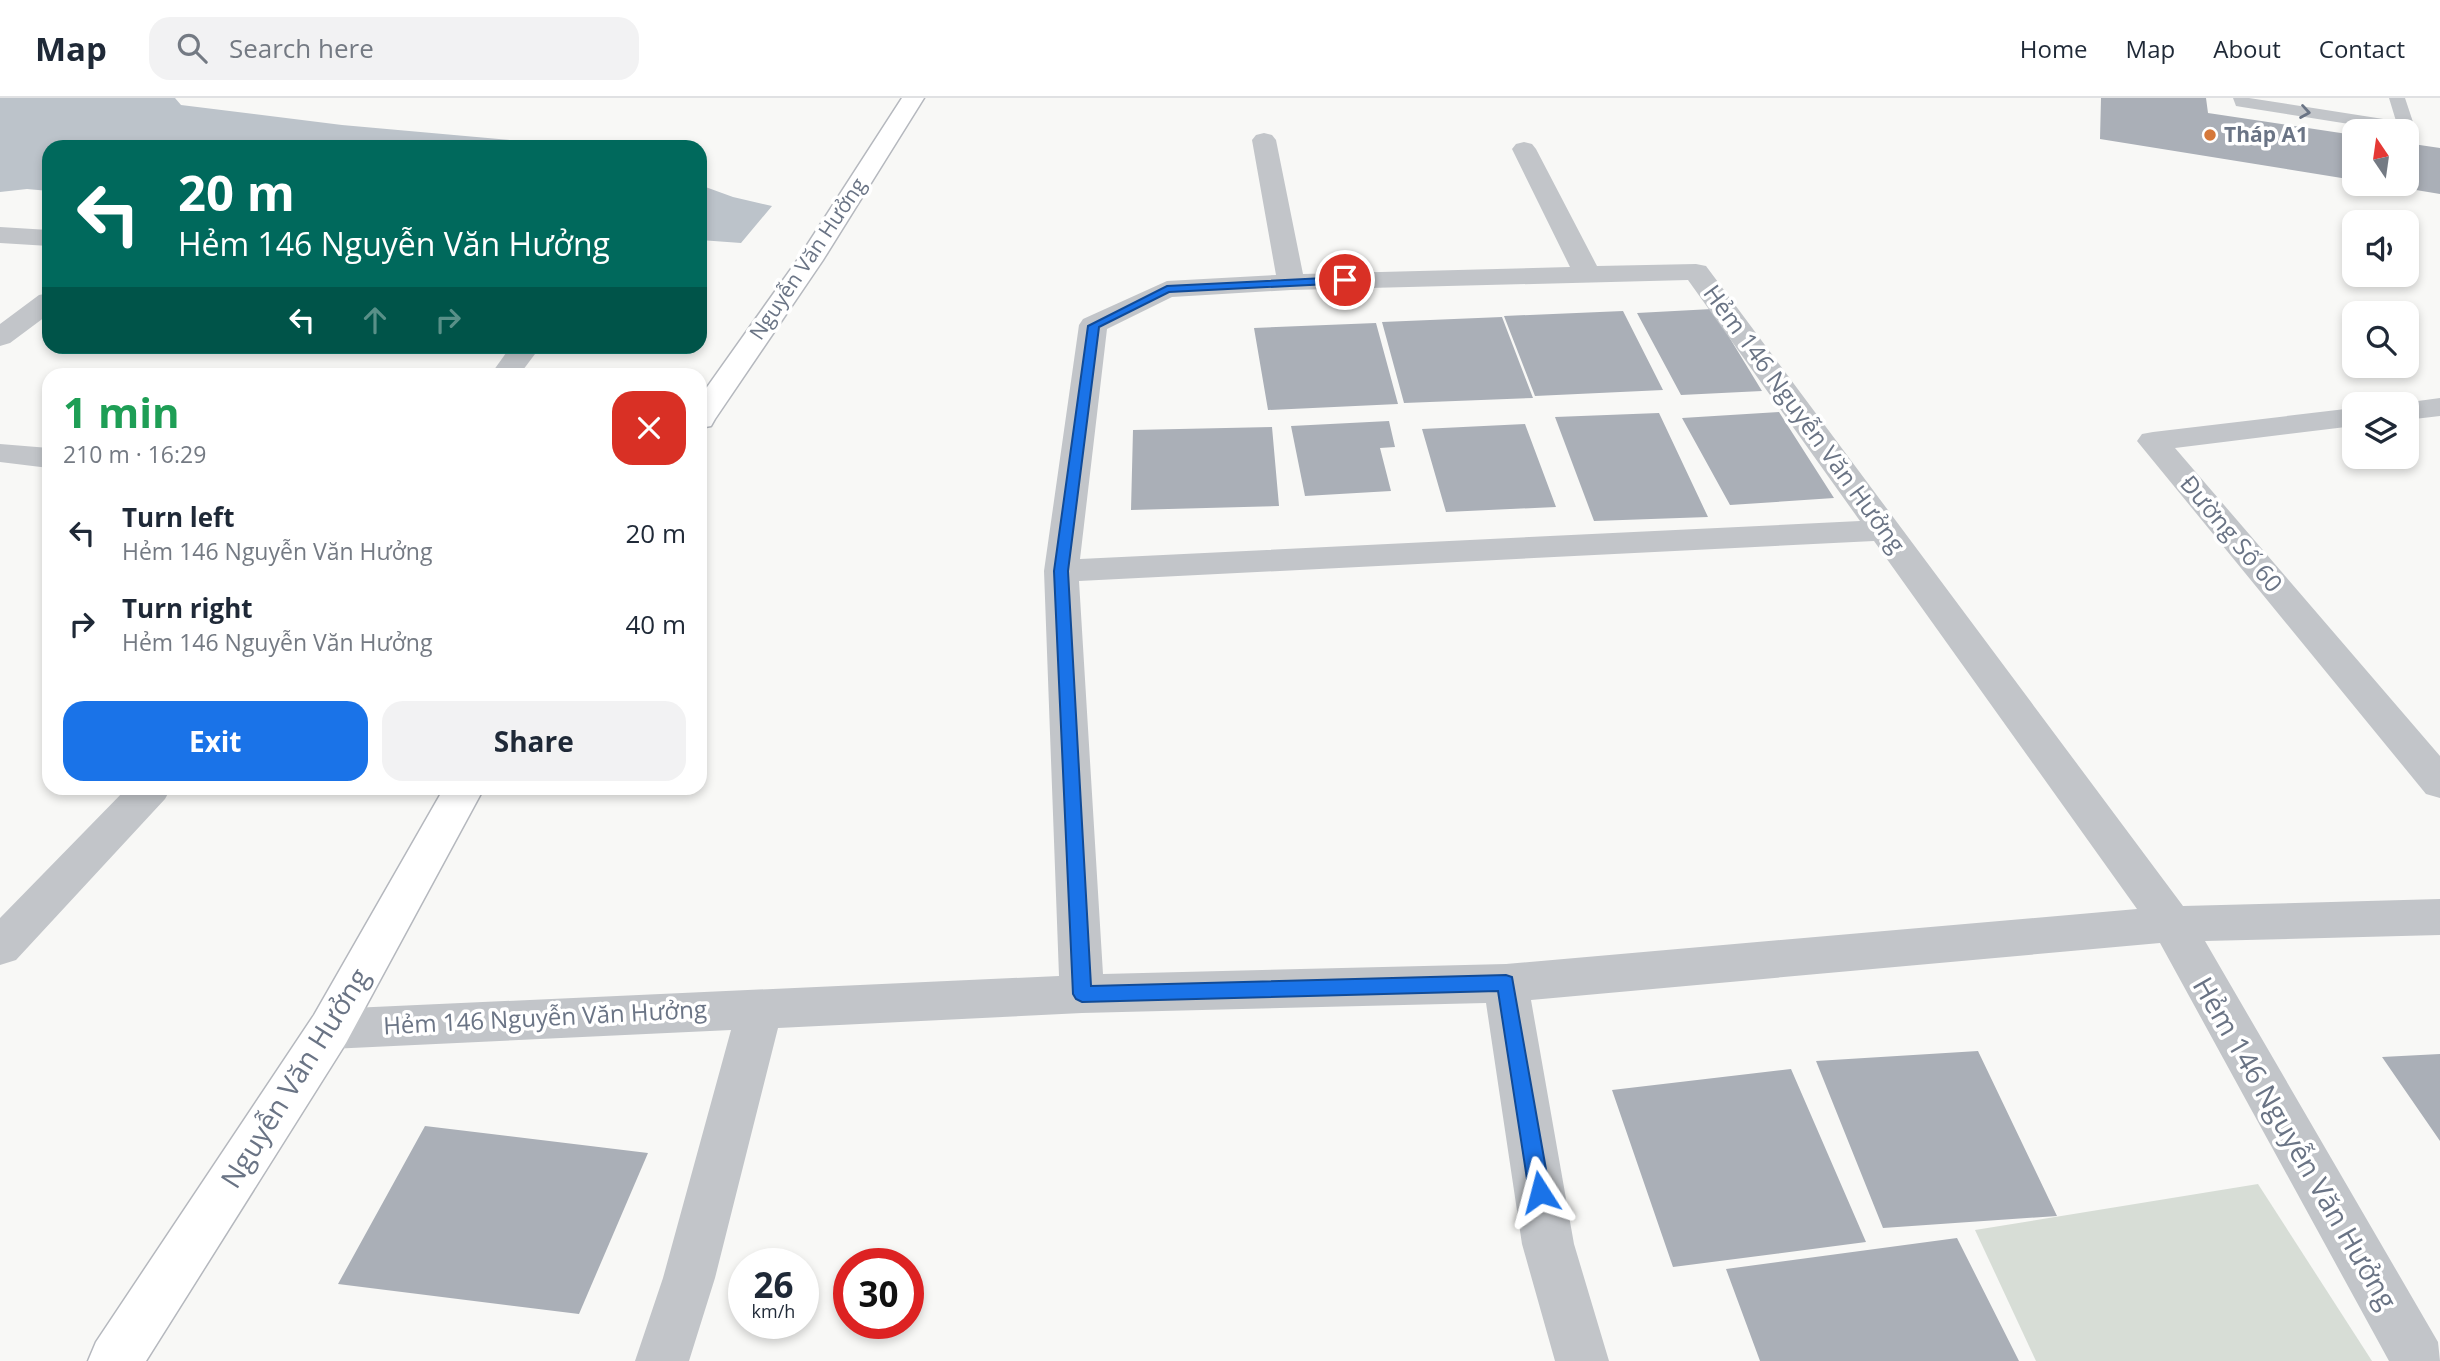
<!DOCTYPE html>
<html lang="en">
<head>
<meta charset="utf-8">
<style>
	:root { --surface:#fff; --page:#f2f2f3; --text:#1f2937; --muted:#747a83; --line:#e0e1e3; --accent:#1a73e8 }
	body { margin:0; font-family:"Open Sans",sans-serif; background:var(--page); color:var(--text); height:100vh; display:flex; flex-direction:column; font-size:26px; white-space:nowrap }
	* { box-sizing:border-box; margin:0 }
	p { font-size:23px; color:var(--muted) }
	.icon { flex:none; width:38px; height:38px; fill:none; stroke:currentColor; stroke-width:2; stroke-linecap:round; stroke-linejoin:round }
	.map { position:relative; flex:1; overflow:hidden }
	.sheet { position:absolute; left:42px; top:270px; width:665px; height:427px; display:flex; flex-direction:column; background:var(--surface); border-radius:21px; box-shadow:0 4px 10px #0003 }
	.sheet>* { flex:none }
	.guide { position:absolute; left:42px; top:42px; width:665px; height:214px; border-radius:21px; box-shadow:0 4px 10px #0003; background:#00695c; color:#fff; overflow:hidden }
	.needle { width:46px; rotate:347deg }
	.controls { position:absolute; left:2342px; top:21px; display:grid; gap:14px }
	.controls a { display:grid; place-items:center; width:77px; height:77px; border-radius:14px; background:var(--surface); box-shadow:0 4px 10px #0003; font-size:35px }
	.speed { position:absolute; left:728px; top:1150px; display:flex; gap:14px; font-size:35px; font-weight:700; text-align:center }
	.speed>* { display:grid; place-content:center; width:91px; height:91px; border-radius:50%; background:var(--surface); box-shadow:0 4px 10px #0003; line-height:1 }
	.speed small { font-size:18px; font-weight:400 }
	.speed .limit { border:10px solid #d22; background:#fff; color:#111 }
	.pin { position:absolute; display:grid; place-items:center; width:60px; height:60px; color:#fff; margin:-30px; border:4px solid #fff; border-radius:50%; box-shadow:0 2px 7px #0007 }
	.me { position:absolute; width:77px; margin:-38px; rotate:351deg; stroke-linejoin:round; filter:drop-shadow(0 0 5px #0008) }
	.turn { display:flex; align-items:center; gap:24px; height:147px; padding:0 21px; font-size:32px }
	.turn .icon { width:91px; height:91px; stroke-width:2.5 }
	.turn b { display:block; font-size:49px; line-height:60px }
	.lanes { display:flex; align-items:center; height:66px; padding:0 21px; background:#0003; justify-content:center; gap:35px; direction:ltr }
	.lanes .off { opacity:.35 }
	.round { display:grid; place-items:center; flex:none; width:74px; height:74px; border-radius:21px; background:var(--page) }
	.overview { display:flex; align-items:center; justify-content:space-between; height:119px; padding:0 21px }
	h1 { font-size:42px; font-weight:700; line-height:52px; color:#1e9e55 }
	.cta { display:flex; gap:14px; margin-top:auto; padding:14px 21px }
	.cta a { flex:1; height:80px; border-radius:21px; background:var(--accent); color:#fff; font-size:28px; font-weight:700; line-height:80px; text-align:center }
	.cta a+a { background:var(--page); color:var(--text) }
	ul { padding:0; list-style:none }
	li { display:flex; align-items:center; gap:21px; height:91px; padding:0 21px }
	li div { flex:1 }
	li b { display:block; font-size:26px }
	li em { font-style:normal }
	header { display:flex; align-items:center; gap:42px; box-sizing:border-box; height:98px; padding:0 35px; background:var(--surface); border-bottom:2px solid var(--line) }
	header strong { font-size:33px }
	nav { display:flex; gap:38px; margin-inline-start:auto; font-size:24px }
	.search { width:490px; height:63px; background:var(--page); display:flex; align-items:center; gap:18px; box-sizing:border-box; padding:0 24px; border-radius:21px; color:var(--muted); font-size:26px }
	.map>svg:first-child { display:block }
	.green { fill:#d7ddd6 }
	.water { fill:#bcc3ca }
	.building { fill:#aaafb7 }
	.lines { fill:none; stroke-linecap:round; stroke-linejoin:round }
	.secondary-casing { stroke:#b5b8be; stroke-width:3 }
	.lane { fill:#c2c5c9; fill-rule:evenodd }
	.street { fill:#c2c5c9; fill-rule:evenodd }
	.secondary { fill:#fff; fill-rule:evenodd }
	.oneway { stroke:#6a7485 }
	.route { fill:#1a73e8; stroke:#114b97; stroke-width:2 }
	.poi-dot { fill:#d5783a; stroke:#fff; stroke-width:2.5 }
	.labels { text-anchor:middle; stroke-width:7; stroke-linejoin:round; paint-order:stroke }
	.far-poi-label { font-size:21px; font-weight:bold; fill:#6a7485; stroke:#fff; text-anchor:start }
	.far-street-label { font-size:21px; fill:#6a7485; stroke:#fff }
	.street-label { font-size:24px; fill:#6a7485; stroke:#fff }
	.near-street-label { font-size:28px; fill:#6a7485; stroke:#fff }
</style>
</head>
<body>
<header>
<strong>Map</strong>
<div class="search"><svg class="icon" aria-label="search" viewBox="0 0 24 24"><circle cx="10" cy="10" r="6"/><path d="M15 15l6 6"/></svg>Search here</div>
<nav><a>Home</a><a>Map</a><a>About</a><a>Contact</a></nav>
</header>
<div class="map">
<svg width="2440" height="1263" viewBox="0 0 2440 1263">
	<rect width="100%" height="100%" fill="#f8f8f6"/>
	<path class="green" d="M2258 1086 2372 1263H2036L1975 1132Z"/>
	<path class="water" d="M0 0H175L181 7 342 27 587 49H49V93L27 91 0 94Z
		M700 87 733 99 772 108 741 145 700 142Z"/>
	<path class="building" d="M2101 0H2206L2208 15 2354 37V82L2100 41Z
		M2406 45 2440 50V96L2386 87 2406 86Z
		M1712 211 1762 293 1681 297 1637 215Z
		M1623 213 1663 292 1535 298 1504 218Z
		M1502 219 1533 300 1404 305 1382 224Z
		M1376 225 1398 306 1268 312 1254 230Z
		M1779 314 1834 400 1730 407 1682 320Z
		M1659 315 1708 419 1594 423 1555 319Z
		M1389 323 1395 349 1380 350 1391 393 1305 398 1291 328Z
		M1525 326 1556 409 1446 414 1422 331Z
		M1272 329 1279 408 1131 412 1133 332Z
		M1978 953 2057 1118 1883 1130 1816 963Z
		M2440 956V1043L2382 959Z
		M1791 971 1866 1144 1673 1169 1612 992Z
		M425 1028 648 1055 579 1216 338 1186Z
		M1957 1140 2019 1263H1760L1726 1171Z"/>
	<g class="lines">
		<defs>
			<path id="secondary" d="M902 0H924L823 162 715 321 711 328 700 330V299L798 161Z
				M444 690H484L346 945 146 1263H88L96 1244 314 917Z"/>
		</defs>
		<use href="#secondary" class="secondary-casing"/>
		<path class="lane" d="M2233 0H2249L2396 23 2389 0H2405L2415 30 2406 35 2242 9 2236 8Z"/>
		<path class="street" d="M1264 35 1272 37 1276 42 1303 176 1570 169 1512 51 1516 46 1524 44 1532 46 1536 51 1597 168 1696 166 1706 168 2183 808 2440 801V837L2205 843 2438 1244 2440 1263H2389L2160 845 1531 902 1574 1146 1609 1263H1555L1522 1146 1486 905 1082 915 778 930 715 1180 689 1263H635L663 1180 731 932 330 951 314 945 307 931 314 917 330 911 1059 878 1044 473 1079 227 1083 221 1167 183 1276 177 1252 42 1256 37ZM1688 182 1860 423 1080 461 1107 231 1172 199 1291 192ZM1874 443 2137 811 1506 866 1103 876 1079 483Z
			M0 129 49 132V148L0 145Z
			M49 195V216L10 245 0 248V226L39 197Z
			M511 248H541L520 276H491Z
			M2440 300V318L2406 322V306H2396Z
			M2354 310V328L2175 350 2440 658V700L2426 696 2137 343 2142 336 2153 334Z
			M0 346 49 350V370L0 364Z
			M127 690H171L165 701 16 862 0 867V820Z"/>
		<use href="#secondary" class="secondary"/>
	</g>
	<defs><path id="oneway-chevron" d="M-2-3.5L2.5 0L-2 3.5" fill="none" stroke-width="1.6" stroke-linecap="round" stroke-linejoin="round" transform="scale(1.75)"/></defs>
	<use class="oneway" href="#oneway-chevron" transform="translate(2305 14) rotate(9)"/>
	<path class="route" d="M1345 179 1350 182 1349 185 1169 194 1099 229 1068 473 1091 888 1506 877 1512 879 1550 1094 1547 1101 1540 1104 1532 1101 1529 1094 1498 893 1082 904 1076 901 1073 896 1054 473 1088 228 1167 188Z"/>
	<circle class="poi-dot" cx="2210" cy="37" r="7"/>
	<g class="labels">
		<g class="far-poi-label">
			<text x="2224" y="44">Tháp A1</text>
		</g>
		<g class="far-street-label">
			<text transform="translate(808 161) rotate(-56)" y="7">Nguyễn Văn Hưởng</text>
		</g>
		<g class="street-label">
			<text transform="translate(1804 321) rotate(54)" y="8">Hẻm 146 Nguyễn Văn Hưởng</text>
			<text transform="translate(2231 436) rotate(50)" y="8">Đường Số 60</text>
			<text transform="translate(545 920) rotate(-3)" y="8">Hẻm 146 Nguyễn Văn Hưởng</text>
		</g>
		<g class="near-street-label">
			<text transform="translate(295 980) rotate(-58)" y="10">Nguyễn Văn Hưởng</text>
			<text transform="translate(2295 1045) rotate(60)" y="10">Hẻm 146 Nguyễn Văn Hưởng</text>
		</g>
	</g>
</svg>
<div class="controls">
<a><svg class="needle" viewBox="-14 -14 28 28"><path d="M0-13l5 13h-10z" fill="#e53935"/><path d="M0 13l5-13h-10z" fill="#747a83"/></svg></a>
<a><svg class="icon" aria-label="sound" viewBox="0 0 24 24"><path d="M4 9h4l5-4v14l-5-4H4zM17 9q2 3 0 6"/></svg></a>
<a><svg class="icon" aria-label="search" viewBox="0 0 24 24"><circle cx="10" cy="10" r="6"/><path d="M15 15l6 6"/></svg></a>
<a><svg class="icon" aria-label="layers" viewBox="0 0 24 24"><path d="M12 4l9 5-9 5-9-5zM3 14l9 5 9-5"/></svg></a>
</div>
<div class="speed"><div>26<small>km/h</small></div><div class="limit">30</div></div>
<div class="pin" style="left:1345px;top:182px;background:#d93025"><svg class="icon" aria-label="arrive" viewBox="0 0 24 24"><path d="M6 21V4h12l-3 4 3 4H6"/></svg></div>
<svg class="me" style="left:1540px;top:1094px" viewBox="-20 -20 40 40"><path d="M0-17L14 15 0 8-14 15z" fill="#1a73e8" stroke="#fff" stroke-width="4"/></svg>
<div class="guide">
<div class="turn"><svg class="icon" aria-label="left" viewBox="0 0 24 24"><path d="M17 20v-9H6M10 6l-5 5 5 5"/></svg><div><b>20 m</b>Hẻm 146 Nguyễn Văn Hưởng</div></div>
<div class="lanes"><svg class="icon" aria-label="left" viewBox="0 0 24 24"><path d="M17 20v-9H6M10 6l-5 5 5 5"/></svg><svg class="icon off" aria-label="ahead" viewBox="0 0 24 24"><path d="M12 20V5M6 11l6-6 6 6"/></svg><svg class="icon off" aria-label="right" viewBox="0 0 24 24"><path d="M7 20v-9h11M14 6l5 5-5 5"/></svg></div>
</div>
<section class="sheet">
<div class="overview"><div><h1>1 min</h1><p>210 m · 16:29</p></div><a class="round" style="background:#d93025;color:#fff"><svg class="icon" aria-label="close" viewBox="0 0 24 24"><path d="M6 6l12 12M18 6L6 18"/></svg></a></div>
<ul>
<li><svg class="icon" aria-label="left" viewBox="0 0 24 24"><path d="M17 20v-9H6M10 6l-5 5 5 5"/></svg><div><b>Turn left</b><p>Hẻm 146 Nguyễn Văn Hưởng</p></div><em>20 m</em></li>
<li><svg class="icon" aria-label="right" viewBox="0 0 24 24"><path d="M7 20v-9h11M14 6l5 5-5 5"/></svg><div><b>Turn right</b><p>Hẻm 146 Nguyễn Văn Hưởng</p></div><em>40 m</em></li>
</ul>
<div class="cta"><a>Exit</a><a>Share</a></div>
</section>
</div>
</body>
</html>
